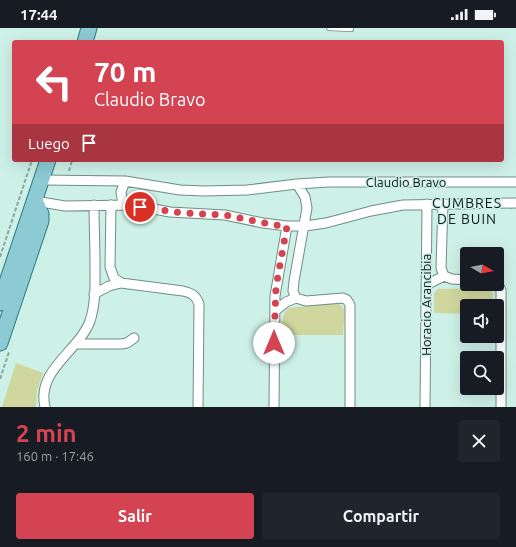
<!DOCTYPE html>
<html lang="es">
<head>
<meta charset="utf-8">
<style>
	:root { --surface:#171b24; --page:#20242c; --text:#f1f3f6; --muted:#9ea1a6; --accent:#d44351 }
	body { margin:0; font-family:Ubuntu,sans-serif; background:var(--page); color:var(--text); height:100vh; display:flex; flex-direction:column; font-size:15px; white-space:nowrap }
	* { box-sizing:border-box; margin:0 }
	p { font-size:13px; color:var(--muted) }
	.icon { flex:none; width:22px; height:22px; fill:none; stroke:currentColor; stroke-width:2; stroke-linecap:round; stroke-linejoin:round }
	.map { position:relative; height:379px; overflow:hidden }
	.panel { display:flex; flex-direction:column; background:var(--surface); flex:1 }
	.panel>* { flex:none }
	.hud { position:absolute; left:12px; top:12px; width:492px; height:122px; border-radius:4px; box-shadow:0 4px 16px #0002; background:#d44351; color:#fff; overflow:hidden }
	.needle { width:26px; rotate:99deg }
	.tools { position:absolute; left:460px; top:219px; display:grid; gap:8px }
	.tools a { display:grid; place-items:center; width:44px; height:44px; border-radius:4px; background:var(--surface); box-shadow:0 4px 16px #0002; font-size:20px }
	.pin { position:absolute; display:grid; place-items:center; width:34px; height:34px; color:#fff; margin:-17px; border:2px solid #fff; border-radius:50%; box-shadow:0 1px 4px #0007 }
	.me { position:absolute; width:44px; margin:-22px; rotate:0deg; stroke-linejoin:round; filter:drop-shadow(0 0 3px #0008) }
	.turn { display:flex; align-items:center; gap:14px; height:84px; padding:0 16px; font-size:18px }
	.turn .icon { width:52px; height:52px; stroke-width:2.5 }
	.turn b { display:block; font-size:28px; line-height:34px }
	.then { display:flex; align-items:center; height:38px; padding:0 16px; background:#0003; gap:8px; font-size:15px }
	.round { display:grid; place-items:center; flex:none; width:42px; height:42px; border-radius:4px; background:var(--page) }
	.head { display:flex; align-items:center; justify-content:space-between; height:68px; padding:0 16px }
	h1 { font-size:24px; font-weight:700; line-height:30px; color:var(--accent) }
	.primary-button { display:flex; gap:8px; margin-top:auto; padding:8px 16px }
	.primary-button a { flex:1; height:46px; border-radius:4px; background:var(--accent); color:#fff; font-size:16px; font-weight:700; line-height:46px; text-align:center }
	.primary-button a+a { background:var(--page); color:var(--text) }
	.status { display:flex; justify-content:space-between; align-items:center; height:28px; padding:0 20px; background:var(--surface); direction:ltr }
	.status svg { height:11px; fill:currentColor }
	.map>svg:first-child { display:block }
	.green { fill:#cfd79e }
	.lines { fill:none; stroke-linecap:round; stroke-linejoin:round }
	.lane-casing { stroke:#6e8e86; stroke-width:6 }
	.street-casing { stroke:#6e8e86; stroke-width:11 }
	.primary-casing { stroke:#2f7780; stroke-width:17 }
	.path { stroke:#8ba7a0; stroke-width:2; stroke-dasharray:4 2; stroke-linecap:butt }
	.lane { stroke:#fff; stroke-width:4.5 }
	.street { stroke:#fff; stroke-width:9 }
	.primary { stroke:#8ccad4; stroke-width:15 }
	.route { stroke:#d44351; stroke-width:7; stroke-dasharray:0 12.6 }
	.labels { text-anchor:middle; stroke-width:3; stroke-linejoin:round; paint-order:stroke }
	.street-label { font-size:13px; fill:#101d1a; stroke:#cdf0e7 }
	.neighbourhood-label { font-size:14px; letter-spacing:1px; fill:#101d1a; stroke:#cdf0e7 }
</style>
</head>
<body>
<div class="status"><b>17:44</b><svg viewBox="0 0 49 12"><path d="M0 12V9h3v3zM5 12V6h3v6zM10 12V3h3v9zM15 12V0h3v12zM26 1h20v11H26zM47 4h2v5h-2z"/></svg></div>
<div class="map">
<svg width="516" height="379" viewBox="0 0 516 379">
	<rect width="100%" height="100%" fill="#cdf0e7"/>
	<path class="green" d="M487 260C495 263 493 271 493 278H467V286L434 285V265L438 261Z
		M332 275H339L345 283 343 307H283C283 297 280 286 289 280Z
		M16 335 43 345 37 362 36 379H2Z"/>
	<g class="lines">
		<defs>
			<path id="lane" d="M329 0 351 1"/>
			<path id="street" d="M42 152 125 153 180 162 204 163 247 162 297 156 329 154H516
				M35 173 65 178 132 177 170 184 225 187 263 195 287 198H305L326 195 371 183 403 177 516 175
				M443 176 441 240 444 248
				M111 177 110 239 114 250 121 255 183 263C191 265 196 267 199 276L198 379
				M123 177 121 164 125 153
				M444 248 452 251 467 252
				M497 254 501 262V379
				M426 257 444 248
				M94 266 109 258 121 255
				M296 270 306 273 343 270 347 272 350 277V379
				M296 270 293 263 294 253 307 180 305 169 297 156
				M275 283 286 274 296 270
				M75 316H121L127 315 134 310
				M45 379C36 342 79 323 90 293 96 275 95 254 95 235 95 216 94 196 94 177
				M274 379 275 268 287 198
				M425 379 427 176"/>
			<path id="primary" d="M85 14 89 0
				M0 275 48 132
				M0 315 41 193V186L35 173"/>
		</defs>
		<use href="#lane" class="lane-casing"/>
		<use href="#street" class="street-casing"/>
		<use href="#primary" class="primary-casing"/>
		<path class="path" d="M69 143 72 132
			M0 229 32 132
			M0 351 9 324"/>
		<use href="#lane" class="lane"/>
		<use href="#street" class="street"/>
		<use href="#primary" class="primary"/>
	</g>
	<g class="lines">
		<path class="route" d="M140 179 183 185 225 187 274 197 287 198 276 259 274 315"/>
	</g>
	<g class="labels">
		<g class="street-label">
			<text x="406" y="159">Claudio Bravo</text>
			<text transform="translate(426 277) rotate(-90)" y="5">Horacio Arancibia</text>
		</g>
		<g class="neighbourhood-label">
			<text x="467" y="180">CUMBRES<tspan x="467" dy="16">DE BUIN</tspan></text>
		</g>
	</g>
</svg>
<div class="tools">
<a><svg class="needle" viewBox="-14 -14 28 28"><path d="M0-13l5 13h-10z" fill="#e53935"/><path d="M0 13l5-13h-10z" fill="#9ea1a6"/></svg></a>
<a><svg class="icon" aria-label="sound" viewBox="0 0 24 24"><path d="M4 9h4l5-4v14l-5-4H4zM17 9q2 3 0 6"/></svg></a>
<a><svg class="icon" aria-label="search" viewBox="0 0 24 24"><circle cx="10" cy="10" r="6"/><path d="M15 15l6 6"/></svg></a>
</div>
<div class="pin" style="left:140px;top:179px;background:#d93025"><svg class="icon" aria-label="arrive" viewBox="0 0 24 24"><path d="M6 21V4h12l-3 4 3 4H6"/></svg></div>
<svg class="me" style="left:274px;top:315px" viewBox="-20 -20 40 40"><circle r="19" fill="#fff"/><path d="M0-13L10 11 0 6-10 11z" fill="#d44351"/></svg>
<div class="hud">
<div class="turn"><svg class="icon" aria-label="left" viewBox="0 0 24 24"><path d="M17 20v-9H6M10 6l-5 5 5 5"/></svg><div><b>70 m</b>Claudio Bravo</div></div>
<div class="then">Luego<svg class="icon" aria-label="arrive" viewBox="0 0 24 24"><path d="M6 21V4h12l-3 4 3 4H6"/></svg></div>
</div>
</div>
<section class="panel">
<div class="head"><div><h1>2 min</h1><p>160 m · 17:46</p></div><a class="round"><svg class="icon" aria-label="close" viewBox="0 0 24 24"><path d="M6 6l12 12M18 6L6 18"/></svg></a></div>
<div class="primary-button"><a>Salir</a><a>Compartir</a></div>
</section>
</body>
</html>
